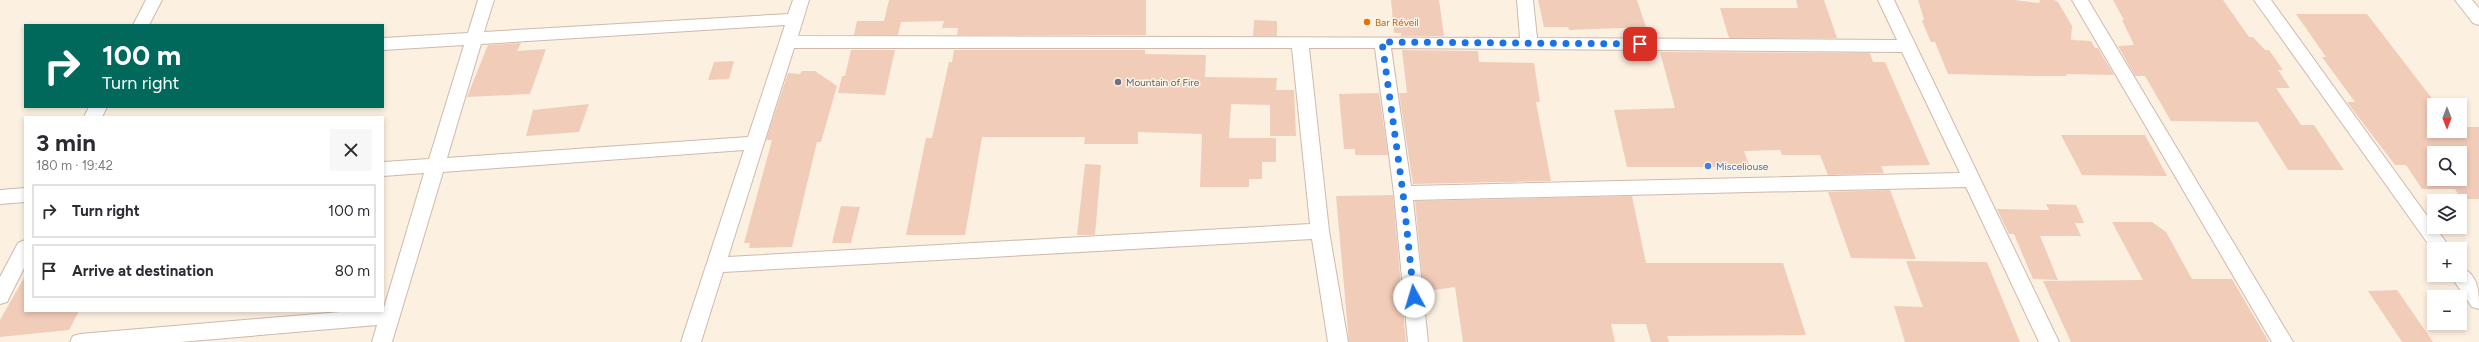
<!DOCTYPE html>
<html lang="en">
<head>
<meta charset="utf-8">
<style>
	:root { --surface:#fff; --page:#f7f7f7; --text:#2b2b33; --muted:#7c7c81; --line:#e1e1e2 }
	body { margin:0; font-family:Figtree,sans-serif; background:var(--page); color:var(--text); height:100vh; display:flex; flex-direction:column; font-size:15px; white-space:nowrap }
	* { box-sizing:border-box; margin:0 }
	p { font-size:13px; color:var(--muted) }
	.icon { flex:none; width:22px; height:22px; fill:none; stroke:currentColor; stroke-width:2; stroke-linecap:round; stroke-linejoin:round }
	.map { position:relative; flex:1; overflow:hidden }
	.panel { position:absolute; left:24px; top:116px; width:360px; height:196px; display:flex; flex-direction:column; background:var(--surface); border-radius:0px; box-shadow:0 2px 6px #0003 }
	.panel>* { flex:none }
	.banner { position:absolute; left:24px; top:24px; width:360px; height:84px; border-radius:0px; box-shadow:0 2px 6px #0003; background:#00695c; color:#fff; overflow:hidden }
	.needle { width:26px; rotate:180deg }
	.fabs { position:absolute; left:2427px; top:98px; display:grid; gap:8px }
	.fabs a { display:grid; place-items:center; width:40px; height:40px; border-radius:0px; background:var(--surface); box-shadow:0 2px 6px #0003; font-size:20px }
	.pin { position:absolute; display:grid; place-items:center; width:34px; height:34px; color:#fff; margin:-17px; border-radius:8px; box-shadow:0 2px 6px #0006 }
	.me { position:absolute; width:44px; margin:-22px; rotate:354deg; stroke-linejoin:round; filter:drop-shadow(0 0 3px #0008) }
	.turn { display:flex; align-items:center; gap:14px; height:84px; padding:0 12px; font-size:18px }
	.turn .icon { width:52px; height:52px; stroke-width:2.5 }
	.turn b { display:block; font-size:28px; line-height:34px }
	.round { display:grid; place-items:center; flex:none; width:42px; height:42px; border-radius:0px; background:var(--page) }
	.overview { display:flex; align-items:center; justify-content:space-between; height:68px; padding:0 12px }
	h1 { font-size:24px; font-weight:700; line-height:30px }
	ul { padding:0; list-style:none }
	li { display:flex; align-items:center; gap:12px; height:54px; margin:0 8px 6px; padding:0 4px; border:2px solid var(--line); border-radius:0px }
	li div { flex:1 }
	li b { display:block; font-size:15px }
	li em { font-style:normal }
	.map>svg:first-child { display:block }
	.building { fill:#f1ccb9; fill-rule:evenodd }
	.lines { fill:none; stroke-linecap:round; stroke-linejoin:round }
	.minor-casing { stroke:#cfb9ab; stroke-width:2 }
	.minor { fill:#fff; fill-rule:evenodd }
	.route { stroke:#1a73e8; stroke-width:7; stroke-dasharray:0 12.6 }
	.food-dot { fill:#e8710a; stroke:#fff4e7; stroke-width:1.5 }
	.worship-dot { fill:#6b7280; stroke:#fff4e7; stroke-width:1.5 }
	.shop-dot { fill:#3f7fe0; stroke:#fff4e7; stroke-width:1.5 }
	.labels { text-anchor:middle; stroke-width:3; stroke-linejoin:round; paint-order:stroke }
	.food-label { font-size:10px; fill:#c56008; stroke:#fff4e7; text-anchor:start }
	.worship-label { font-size:10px; fill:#5b616d; stroke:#fff4e7; text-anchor:start }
	.shop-label { font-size:10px; fill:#366cbe; stroke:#fff4e7; text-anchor:start }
</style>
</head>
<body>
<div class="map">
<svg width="2479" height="342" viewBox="0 0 2479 342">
	<rect width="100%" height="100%" fill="#fcf0e1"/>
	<path class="building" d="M889 0H1146V35H957L958 28H942L944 21 901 22 898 35H854L857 21H884Z
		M1391 0H1439L1444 36H1401V33H1394Z
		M1538 0H1637L1646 27 1569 30 1568 27H1544Z
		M1796 0H1824L1837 38H1729L1720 8H1798Z
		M1918 0H2014L2039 3 2040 0H2054L2058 2 2072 26 2071 40 2091 41 2095 48H2098L2114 75 2066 74 2067 76H2032L1948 74 1935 42H1931L1922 21 1924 19Z
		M2113 0H2223L2249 37H2253L2265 50H2269L2283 70H2278L2290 88H2276L2301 125H2314L2344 170H2288L2258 122 2171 121 2145 76H2135L2118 46 2134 45 2122 20H2124Z
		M2296 14H2367L2437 105H2434V131H2460V127H2479V199H2461L2455 189H2422L2406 165H2395L2347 102H2355L2322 57H2326ZM2434 153H2460V179H2434Z
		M1254 20 1277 21V36H1253Z
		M521 43 517 51 546 49 530 94 467 97 488 45Z
		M851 50H895L885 95 838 93 842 76H845Z
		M954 50H1145V54L1206 55 1205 77 1277 78 1276 90H1294L1296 136H1270V105L1231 104 1229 138H1276V162H1262V179H1249V187H1200L1202 134 1138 132V144H1084L1085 137H982L965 235H906L926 138H932L949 62H952Z
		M1402 50 1478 51 1479 62 1534 63 1540 102H1536L1551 181 1413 184 1399 93H1407Z
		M1660 52 1870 53 1873 62H1885L1930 165 1881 166 1884 173 1828 175 1820 155H1782L1780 150 1744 151 1750 167H1627L1614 110 1675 108Z
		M734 61 729 79 708 80 714 62Z
		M802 71H815L837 86 821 142H817L792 247 749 248 750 243H744L772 140H766L788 73 800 74Z
		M1379 93 1388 155H1355V149H1344L1339 94Z
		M589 104 579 132 526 136 533 110Z
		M2061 135H2145L2167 176 2082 175Z
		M1085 164 1101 165 1095 235H1077Z
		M1890 190 1916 259 1851 258 1828 192Z
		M1393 195 1406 342H1349L1336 196Z
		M1632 196 1646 263H1783L1806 335 1667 336 1669 342H1651L1646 324H1611L1615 342H1463L1455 287 1435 290H1430L1423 283 1415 201Z
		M2046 204 2076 205 2084 223H2075L2081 236H2040L2058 280 2033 279 2014 234H2009L1997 209 2049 210Z
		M841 206 860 207 851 243H832Z
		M2112 222H2152L2166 232 2192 279H2232L2269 342H2071L2043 281 2143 280Z
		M1906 261 1987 262 2020 342H1905L1894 306 1923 307Z
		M25 276V311H79L69 330 0 337V320Z
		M2397 290 2433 342H2402L2368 291Z"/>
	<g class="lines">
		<defs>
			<path id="minor" d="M146 0H162L149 25H133Z
				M478 0H494L484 32 788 14 793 0H809L798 36 1520 38 1517 0H1533L1537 38 1897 40 1878 0H1894L2059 342H2039L1966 187 1413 200 1428 342H1408L1394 193 1375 48H1309L1329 231 1348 342H1328L1312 239 723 272 701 342H681L744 150 443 172 392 342H372L377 325 180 342H70L73 336 80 334 352 311H383L424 173 383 176V162L429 159 464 45 383 50V38L468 33ZM785 25 748 137 447 158 481 44ZM794 48H1292L1310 224 728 257ZM1391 48 1902 52 1960 173 1411 186Z
				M2072 0H2088L2293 342H2272Z
				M2254 0H2271L2451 249H2434V252Z
				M2455 0H2472L2479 8V25L2473 23Z
				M89 107H107L102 117H84Z
				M25 188V202L0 204V190Z
				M25 240V266L7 302 0 304V277L18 243Z
				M2460 267C2479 274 2479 292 2479 309L2472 307 2450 275H2460Z"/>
		</defs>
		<use href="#minor" class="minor-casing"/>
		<use href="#minor" class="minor"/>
	</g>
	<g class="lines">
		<path class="route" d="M1414 297 1403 193 1382 42 1640 44"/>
	</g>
	<circle class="food-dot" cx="1367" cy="22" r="4"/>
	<circle class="worship-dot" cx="1118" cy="82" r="4"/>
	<circle class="shop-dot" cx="1708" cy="166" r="4"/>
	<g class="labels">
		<g class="food-label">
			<text x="1375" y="26">Bar Réveil</text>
		</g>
		<g class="worship-label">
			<text x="1126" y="86">Mountain of Fire</text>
		</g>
		<g class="shop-label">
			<text x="1716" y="170">Misceliouse</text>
		</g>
	</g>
</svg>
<div class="fabs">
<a><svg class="needle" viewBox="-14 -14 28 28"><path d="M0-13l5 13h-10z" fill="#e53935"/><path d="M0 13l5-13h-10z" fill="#7c7c81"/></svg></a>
<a><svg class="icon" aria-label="search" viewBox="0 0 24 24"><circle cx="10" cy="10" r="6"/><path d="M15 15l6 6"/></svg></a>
<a><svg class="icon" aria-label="layers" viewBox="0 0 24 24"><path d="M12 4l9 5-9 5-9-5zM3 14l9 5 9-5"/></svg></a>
<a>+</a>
<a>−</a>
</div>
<div class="pin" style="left:1640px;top:44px;background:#d93025"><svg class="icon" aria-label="arrive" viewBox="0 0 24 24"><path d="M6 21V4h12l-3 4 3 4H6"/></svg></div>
<svg class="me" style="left:1414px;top:297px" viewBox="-20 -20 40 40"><circle r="19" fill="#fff"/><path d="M0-13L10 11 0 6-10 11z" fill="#1a73e8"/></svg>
<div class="banner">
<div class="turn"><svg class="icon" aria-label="right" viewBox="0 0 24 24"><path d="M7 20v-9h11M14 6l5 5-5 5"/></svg><div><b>100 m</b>Turn right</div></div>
</div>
<section class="panel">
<div class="overview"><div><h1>3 min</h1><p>180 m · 19:42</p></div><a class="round"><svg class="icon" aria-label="close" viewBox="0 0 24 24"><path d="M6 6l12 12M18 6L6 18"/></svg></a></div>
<ul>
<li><svg class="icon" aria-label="right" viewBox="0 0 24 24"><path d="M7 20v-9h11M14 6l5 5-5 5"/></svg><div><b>Turn right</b></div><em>100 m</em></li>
<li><svg class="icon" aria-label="arrive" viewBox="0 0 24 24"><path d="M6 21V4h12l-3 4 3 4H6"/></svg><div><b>Arrive at destination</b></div><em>80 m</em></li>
</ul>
</section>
</div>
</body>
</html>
